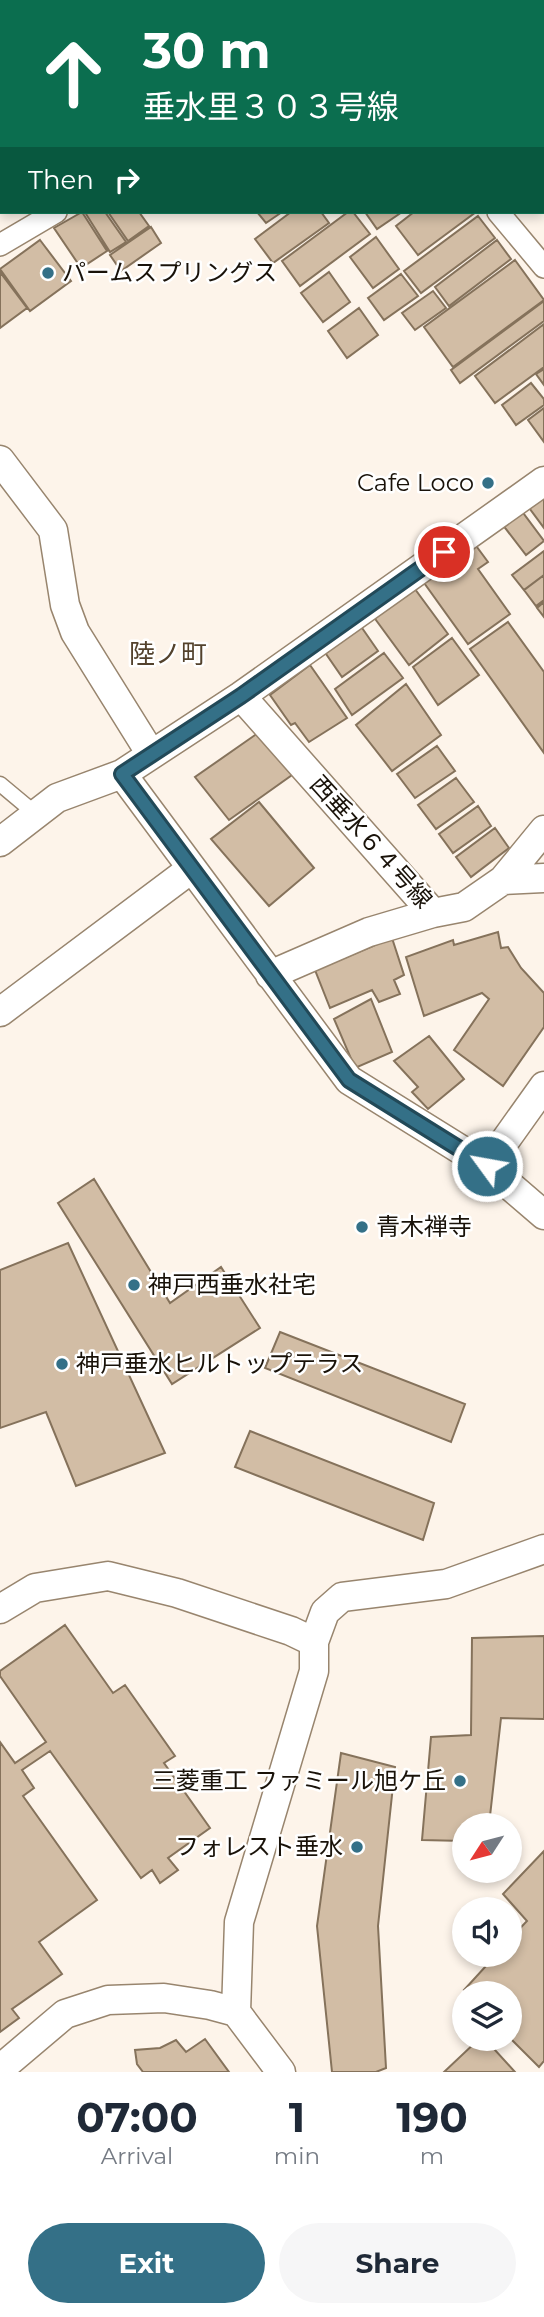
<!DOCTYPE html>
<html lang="en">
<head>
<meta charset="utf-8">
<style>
	:root { --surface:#fff; --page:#f6f6f7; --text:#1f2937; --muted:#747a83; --accent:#347087 }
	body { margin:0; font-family:Montserrat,"Noto Sans JP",sans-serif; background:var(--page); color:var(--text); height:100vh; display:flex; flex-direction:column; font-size:26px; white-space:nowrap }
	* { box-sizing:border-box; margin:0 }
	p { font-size:23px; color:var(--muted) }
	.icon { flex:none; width:38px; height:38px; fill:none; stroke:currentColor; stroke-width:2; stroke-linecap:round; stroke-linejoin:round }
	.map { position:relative; height:2072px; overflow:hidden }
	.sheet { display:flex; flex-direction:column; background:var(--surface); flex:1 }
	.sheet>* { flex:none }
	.hud { position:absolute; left:0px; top:0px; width:544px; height:214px; box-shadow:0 4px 10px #0003; background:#0b6e4f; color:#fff; overflow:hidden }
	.needle { width:46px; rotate:234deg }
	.fabs { position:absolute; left:452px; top:1813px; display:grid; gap:14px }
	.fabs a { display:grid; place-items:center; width:70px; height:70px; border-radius:50%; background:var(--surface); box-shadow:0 4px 10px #0003; font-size:35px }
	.pin { position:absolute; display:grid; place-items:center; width:60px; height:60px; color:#fff; margin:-30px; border:4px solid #fff; border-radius:50%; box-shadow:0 2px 7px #0007 }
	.me { position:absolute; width:77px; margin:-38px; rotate:302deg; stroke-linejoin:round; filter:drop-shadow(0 0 5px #0008) }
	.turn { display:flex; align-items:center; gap:24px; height:147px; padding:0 28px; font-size:32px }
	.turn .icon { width:91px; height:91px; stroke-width:2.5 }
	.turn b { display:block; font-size:49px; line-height:60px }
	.then { display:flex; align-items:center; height:66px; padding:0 28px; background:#0003; gap:14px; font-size:26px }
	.eta { display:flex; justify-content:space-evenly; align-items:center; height:119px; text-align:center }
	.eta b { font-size:42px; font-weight:700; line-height:49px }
	.cta { display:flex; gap:14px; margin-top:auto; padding:14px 28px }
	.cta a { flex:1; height:80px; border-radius:42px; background:var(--accent); color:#fff; font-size:28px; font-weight:700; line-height:80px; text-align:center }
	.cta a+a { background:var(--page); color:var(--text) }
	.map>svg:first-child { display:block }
	.green { fill:#fbe4c8 }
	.building { fill:#d2bda5; stroke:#85725b; stroke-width:2 }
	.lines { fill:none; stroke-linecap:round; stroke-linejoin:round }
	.service-casing { stroke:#98856e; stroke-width:17 }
	.pedestrian-casing { stroke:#98856e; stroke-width:24 }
	.minor-casing { stroke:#98856e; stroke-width:31 }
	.tertiary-casing { stroke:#98856e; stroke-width:38 }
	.service { stroke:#fff; stroke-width:14 }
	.pedestrian { stroke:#fff; stroke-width:21 }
	.minor { stroke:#fff; stroke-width:28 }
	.tertiary { stroke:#fff; stroke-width:35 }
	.route-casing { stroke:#224958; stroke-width:18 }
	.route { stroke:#347087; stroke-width:12 }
	.poi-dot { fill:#347087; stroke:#fff; stroke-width:2.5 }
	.labels { text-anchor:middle; stroke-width:5; stroke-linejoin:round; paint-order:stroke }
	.poi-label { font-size:24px; fill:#191209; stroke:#fff; text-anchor:start }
	.street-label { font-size:24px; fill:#191209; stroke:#fff }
	.neighbourhood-label { font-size:26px; fill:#53422d; stroke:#fff }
</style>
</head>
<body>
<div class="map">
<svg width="544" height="2072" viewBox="0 0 544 2072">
	<rect width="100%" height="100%" fill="#fdf4ea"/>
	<path class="green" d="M0 0H205L2 2V18Z"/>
	<path class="building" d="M531 0H544V171L542 2H529Z
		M0 102 2 105 0 191Z
		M82 212 107 251 81 268 54 228Z
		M88 212H105L126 242 110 252 86 214Z
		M108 212H139L149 226 128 241Z
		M257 212H282L266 223Z
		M291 212H321L329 223 273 263 255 239Z
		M348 212H353L370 234 300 286 282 261Z
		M365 212H402L377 229Z
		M414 212H476L418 255 396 226Z
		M478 216 495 238 421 293 404 271Z
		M151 227 161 243 121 271 110 255Z
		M376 237 399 269 373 288 350 257Z
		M40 240 71 281 30 311 0 269Z
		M497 240 511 259 449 306 435 287Z
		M515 260 544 300 453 367 424 327Z
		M0 272 27 308 0 328Z
		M329 272 350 302 323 322 301 293Z
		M401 274 418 296 384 320 368 298Z
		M433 291 446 308 415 330 402 313Z
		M544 301V321L460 383 451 370Z
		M359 308 378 335 347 358 328 331Z
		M544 324V367L495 403 475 376Z
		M544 369V385L536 374Z
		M531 383 544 399V405L516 425 502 405Z
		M544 408V442L528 420Z
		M544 486V528L524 501Z
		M518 506 544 541 526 555 499 520Z
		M474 543 488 562 478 569 510 614 468 644 422 580Z
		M544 551V575L524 590 512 575Z
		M544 575V600L536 606 524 590Z
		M412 585 448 634 409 665 373 616Z
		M544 602V617L537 608Z
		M508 622 544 672V753L470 649Z
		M360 625 378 651 342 677 324 651Z
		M452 638 479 675 438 705 413 667Z
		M384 653 403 678 352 715 335 689Z
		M310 665 347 718 309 742 295 723 291 725 270 695Z
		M406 684 441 735 392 771 356 725Z
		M258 733 292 775 229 820 195 777Z
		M437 746 455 771 415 798 397 774Z
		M456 778 474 802 436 829 418 805Z
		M259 802 314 868 269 906 211 839Z
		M478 806 491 826 453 853 439 834Z
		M495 828 509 848 471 877 456 857Z
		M498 932 501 948 508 947 521 968 544 993V1027L503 1086 454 1050 489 999 482 993 424 1016 406 957 453 940 454 945Z
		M392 938 404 975 394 980 400 994 379 1002 372 990 330 1008 315 970Z
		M371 999 392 1052 355 1068 334 1019Z
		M429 1036 464 1079 428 1109 412 1092 418 1087 394 1061Z
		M94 1179 170 1303 221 1267 260 1328 172 1384 58 1203Z
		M68 1243 165 1453 76 1486 46 1412 0 1428V1270Z
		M280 1332 465 1404 451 1442 265 1368Z
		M250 1431 434 1503 423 1540 235 1467Z
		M65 1625 113 1693 125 1685 175 1756 164 1763 210 1828 168 1858 178 1870 160 1883 152 1870 141 1878 50 1751 22 1770 34 1788 23 1796 97 1900 39 1942 62 1974 12 2009 19 2018 0 2032V1742L15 1763 46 1742 0 1676V1671Z
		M544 1636V1719L501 1718 489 1825H464V1841L422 1840 431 1737 471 1735 472 1638Z
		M341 1753 395 1767 378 1926 386 2068 376 2072H332L317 1926Z
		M544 1851V2061L539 2067 509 2037V1993H467L464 1990 496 1955H509V1940L527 1921 503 1894Z
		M205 2039 229 2072H143L137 2064 135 2050 160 2048 176 2040 186 2052Z
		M479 2039H485L515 2072H444Z"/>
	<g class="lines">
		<defs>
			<path id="service" d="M0 784 36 814"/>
			<path id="pedestrian" d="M403 2 406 0
				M498 212 544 267
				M0 245 56 212"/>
			<path id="minor" d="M0 460 53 530 65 605 75 632 151 754
				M241 696 433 913 464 907 503 880 544 830
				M122 774 349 1080 487 1166 544 1215
				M0 842 57 798 122 774 241 696 544 481
				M503 880 544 878
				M270 975 369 932 433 913
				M0 1012 191 869
				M487 1166 544 1086
				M0 1609 35 1588 108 1576 177 1593 291 1631 314 1642V1671L239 1922 236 2012
				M314 1642 325 1612 342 1597 446 1584 544 1549
				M0 2069 65 2014 108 2000 164 1998 210 2005 236 2012 281 2072"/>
			<path id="tertiary" d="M348 0 349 2"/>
		</defs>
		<use href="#service" class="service-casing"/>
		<use href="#pedestrian" class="pedestrian-casing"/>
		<use href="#minor" class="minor-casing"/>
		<use href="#tertiary" class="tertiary-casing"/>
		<use href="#service" class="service"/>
		<use href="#pedestrian" class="pedestrian"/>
		<use href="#minor" class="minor"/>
		<use href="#tertiary" class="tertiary"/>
	</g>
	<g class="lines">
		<defs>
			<path id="route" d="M444 552 241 696 122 774 349 1080 487 1166"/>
		</defs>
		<use href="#route" class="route-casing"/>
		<use href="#route" class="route"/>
	</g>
	<g class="poi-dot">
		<circle cx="48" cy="273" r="7"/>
		<circle cx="488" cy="483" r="7"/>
		<circle cx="362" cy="1227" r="7"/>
		<circle cx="134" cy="1285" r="7"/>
		<circle cx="62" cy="1364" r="7"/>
		<circle cx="460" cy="1781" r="7"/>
		<circle cx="357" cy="1847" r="7"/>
	</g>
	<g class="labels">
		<g class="poi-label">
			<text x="62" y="281">パームスプリングス</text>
			<text x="474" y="491" text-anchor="end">Cafe Loco</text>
			<text x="376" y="1235">青木禅寺</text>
			<text x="148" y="1293">神戸西垂水社宅</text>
			<text x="76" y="1372">神戸垂水ヒルトップテラス</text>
			<text x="446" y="1789" text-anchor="end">三菱重工 ファミール旭ケ丘</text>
			<text x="343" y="1855" text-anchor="end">フォレスト垂水</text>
		</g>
		<g class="street-label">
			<text transform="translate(371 842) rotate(48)" y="8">西垂水６４号線</text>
		</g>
		<g class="neighbourhood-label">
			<text x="168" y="663">陸ノ町</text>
		</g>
	</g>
</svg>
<div class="fabs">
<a><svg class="needle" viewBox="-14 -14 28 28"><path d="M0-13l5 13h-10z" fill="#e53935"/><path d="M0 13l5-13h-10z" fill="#747a83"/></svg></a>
<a><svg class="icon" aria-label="sound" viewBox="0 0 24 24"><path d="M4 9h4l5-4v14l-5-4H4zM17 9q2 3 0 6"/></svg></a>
<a><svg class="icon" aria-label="layers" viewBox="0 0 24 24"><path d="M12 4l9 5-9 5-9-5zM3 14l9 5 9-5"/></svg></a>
</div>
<div class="pin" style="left:444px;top:552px;background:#d93025"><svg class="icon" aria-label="arrive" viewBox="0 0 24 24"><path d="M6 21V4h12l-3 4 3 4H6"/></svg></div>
<svg class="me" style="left:487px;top:1166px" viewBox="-20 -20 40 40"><circle r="17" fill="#347087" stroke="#fff" stroke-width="3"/><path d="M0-11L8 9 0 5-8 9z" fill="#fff"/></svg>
<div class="hud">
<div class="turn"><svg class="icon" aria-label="ahead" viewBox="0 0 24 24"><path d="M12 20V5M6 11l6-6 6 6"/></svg><div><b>30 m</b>垂水里３０３号線</div></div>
<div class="then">Then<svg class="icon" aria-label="right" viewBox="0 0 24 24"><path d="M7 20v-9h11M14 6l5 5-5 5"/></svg></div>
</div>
</div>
<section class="sheet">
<div class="eta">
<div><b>07:00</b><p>Arrival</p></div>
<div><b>1</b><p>min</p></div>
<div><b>190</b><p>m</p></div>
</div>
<div class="cta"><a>Exit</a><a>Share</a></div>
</section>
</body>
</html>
